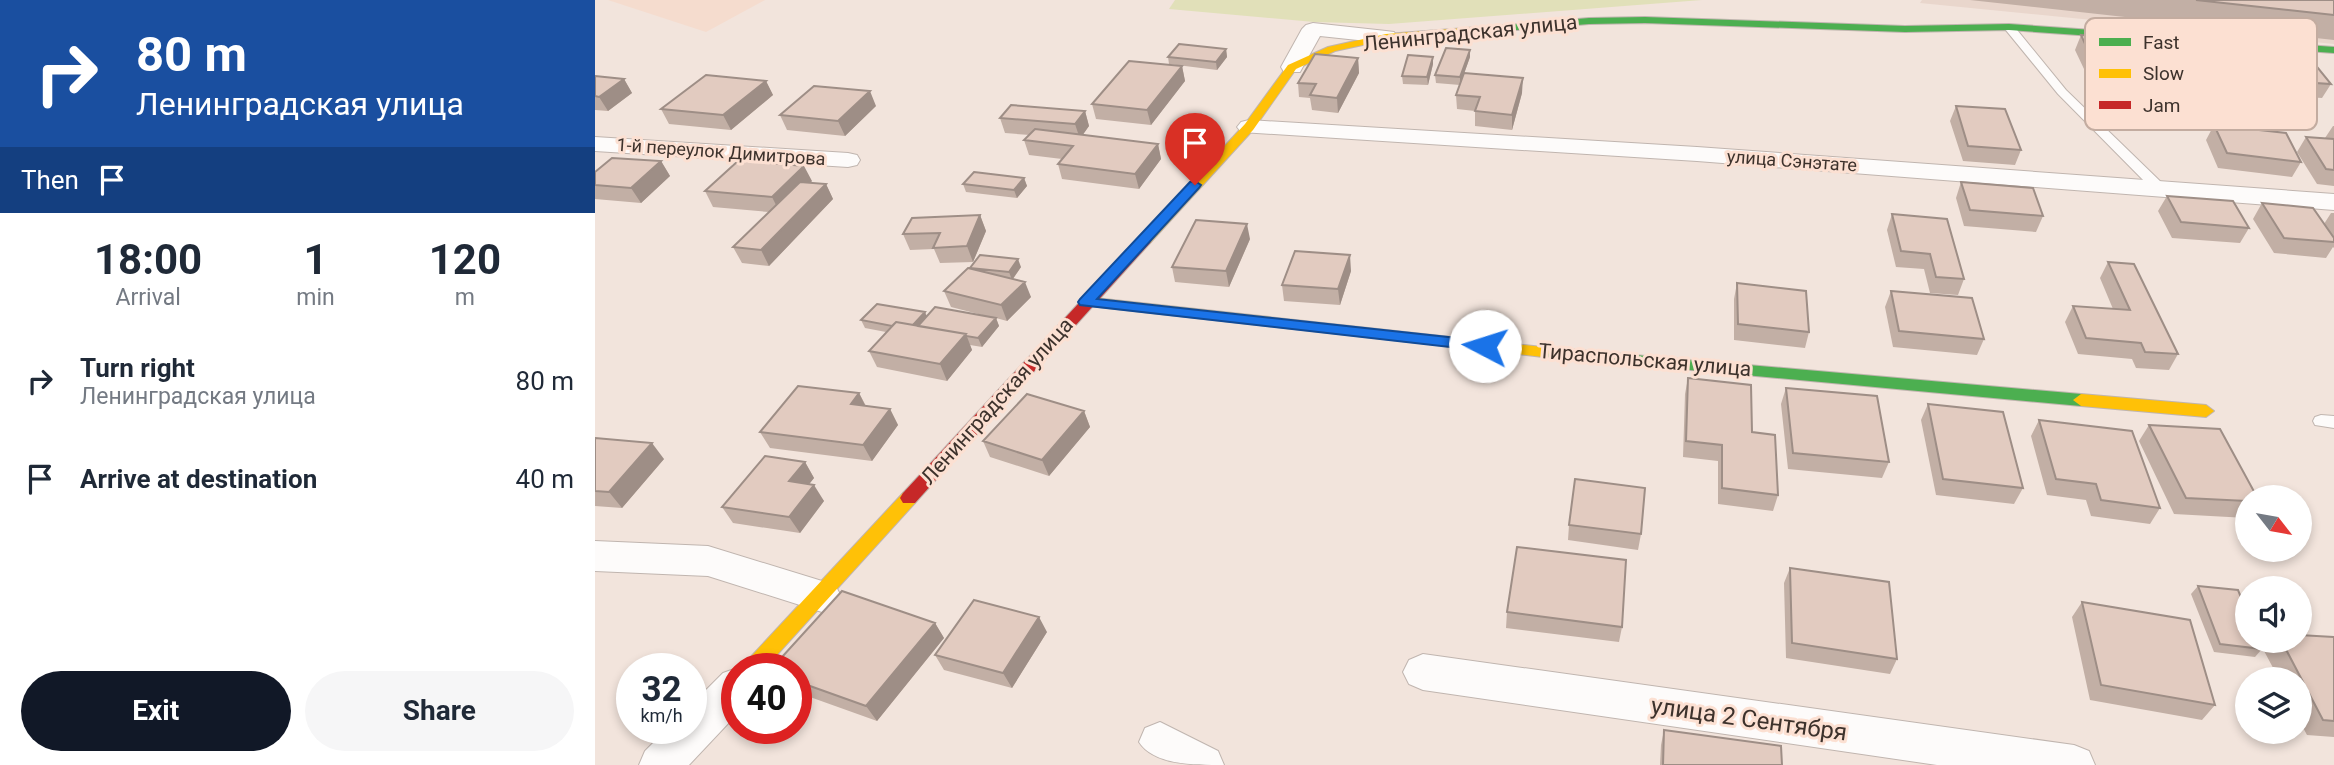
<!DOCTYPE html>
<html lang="en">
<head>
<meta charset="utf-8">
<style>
	:root { --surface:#fff; --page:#f6f6f7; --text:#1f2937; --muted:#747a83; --accent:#111827 }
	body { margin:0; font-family:Roboto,sans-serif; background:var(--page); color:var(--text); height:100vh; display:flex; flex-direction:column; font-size:26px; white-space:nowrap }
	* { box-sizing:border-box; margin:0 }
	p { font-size:23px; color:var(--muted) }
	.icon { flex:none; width:38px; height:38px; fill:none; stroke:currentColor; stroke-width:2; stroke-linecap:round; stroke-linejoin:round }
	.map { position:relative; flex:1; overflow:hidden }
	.side { display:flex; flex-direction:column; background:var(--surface); width:595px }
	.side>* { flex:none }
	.banner { background:#1a4fa0; color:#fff; overflow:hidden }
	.needle { width:46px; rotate:121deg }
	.controls { position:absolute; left:1640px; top:485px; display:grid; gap:14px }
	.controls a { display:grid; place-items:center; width:77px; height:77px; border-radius:50%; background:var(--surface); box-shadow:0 4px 10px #0003; font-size:35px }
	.speed { position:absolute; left:21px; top:653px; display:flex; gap:14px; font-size:35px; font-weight:700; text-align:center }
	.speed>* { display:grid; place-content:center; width:91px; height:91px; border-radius:50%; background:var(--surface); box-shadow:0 4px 10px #0003; line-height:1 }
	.speed small { font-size:18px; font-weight:400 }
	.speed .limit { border:10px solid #d22; background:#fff; color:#111 }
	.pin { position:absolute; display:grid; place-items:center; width:60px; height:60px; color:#fff; margin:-72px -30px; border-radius:50% 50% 50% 0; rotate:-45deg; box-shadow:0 0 7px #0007 }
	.pin .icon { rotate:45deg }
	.me { position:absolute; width:77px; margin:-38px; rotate:275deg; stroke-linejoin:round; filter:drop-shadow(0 0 5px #0008) }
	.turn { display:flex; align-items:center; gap:24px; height:147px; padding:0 21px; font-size:32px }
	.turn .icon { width:91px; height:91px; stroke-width:2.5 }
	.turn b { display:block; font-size:49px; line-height:60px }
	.then { display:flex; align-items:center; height:66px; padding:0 21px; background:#0003; gap:14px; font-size:26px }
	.eta { display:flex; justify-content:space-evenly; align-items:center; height:119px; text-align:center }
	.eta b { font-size:42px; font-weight:700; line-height:49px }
	.action { display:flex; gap:14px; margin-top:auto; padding:14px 21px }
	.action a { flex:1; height:80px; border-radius:42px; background:var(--accent); color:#fff; font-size:28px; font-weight:700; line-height:80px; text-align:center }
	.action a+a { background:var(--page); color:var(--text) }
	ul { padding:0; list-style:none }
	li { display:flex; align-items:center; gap:21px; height:98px; padding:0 21px }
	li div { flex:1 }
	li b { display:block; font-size:26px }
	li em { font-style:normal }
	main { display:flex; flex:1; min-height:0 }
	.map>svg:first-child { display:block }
	.industrial { fill:#e9d6cc }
	.built { fill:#f5dcce }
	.green { fill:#e1e0b9 }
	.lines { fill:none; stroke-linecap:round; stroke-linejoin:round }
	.lane-casing { stroke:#c0b5af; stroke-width:2 }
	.street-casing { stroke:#c0b5af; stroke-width:2 }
	.fast-casing { stroke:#c0b5af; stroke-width:2 }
	.slow-casing { stroke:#c0b5af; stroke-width:2 }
	.jam-casing { stroke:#c0b5af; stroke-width:2 }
	.lane { fill:#fdfbfa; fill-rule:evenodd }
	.street { fill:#fdfbfa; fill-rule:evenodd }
	.fast { fill:#4caf50; fill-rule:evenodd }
	.slow { fill:#ffc107; fill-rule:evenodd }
	.jam { fill:#c62828; fill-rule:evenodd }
	.wall { fill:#c2afa5 }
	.shaded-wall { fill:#9e8e86 }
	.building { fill:#e2cbc0; stroke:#9e8e86; stroke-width:2 }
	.route { fill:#1a73e8; stroke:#114b97; stroke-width:2 }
	.labels { text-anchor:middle; stroke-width:6; stroke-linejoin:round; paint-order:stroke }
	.far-street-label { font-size:18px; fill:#3d322c; stroke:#fce0d2 }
	.street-label { font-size:21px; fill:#3d322c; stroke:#fce0d2 }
	.near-street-label { font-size:24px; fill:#3d322c; stroke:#fce0d2 }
	.key { fill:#fce0d2; stroke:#c3aca0; stroke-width:2 }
	.key-label { font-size:19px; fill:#3d322c }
</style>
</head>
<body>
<main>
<section class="side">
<div class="banner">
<div class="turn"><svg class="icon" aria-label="right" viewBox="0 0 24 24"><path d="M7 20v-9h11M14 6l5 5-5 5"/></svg><div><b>80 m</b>Ленинградская улица</div></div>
<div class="then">Then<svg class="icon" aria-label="arrive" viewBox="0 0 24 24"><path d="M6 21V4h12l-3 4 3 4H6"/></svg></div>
</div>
<div class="eta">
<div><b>18:00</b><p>Arrival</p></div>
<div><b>1</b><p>min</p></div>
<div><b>120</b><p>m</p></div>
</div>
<ul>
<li><svg class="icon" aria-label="right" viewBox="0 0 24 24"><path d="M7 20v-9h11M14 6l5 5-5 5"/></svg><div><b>Turn right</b><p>Ленинградская улица</p></div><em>80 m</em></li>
<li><svg class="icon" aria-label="arrive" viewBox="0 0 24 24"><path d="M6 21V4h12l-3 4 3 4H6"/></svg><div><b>Arrive at destination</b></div><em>40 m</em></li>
</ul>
<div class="action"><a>Exit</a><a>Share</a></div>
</section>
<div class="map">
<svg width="1739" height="765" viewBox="0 0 1739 765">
	<rect width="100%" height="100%" fill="#f2e4dc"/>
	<path class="industrial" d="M1327 0H1739V44L1325 3Z"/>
	<path class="built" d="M13 0H170L111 32Z"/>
	<path class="green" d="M580 0H1107L794 24 719 22 574 9Z"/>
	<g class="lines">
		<defs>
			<path id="lane" d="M1410 25H1418L1471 90 1568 184V190H1558L1463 94 1410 29Z
				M1726 415 1739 416V428L1720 425 1718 421 1720 417Z"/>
			<path id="street" d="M718 23 791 31 799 32 802 37 799 42 791 43 725 36 705 72H689L686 67 707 29 711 25Z
				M654 120 1102 147 1739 194V210L1102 161 646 132 642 127 646 122Z
				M0 137 253 153 262 155 265 160 262 165 253 167 0 151Z
				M0 541 113 546 240 585 246 596 240 607 227 612 113 576 0 571Z
				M828 654 1479 745 1494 751 1500 765H1342L828 690 814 684 808 672 814 660Z
				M142 668V714L94 765H44L50 751 73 728H96V705L128 673Z
				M565 722 623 751 629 765C598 765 559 765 544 742L550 728Z"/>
			<path id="fast" d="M1050 17 1310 26 1414 24 1739 47V53L1414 30 1310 32 1050 23 994 24 898 32 893 29 898 26 994 18Z
				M948 347 1486 394 1494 400 1486 406 943 356 940 352Z"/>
			<path id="slow" d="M898 26 902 27V31L791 40 740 51 701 69 658 130 555 243 550 244 543 240 650 124 693 65 733 47 791 34Z
				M491 297 948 347 956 352 948 357 486 305 484 302Z
				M1486 394 1611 405 1619 411 1611 417 1486 406 1478 400Z
				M314 491 320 493 323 498 320 503 170 668H148L151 662 308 493Z"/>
			<path id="jam" d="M550 236 555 237 557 240 555 243 320 503H308L305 498 308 493 545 237Z"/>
		</defs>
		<use href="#lane" class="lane-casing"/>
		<use href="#street" class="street-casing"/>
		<use href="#fast" class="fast-casing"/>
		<use href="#slow" class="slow-casing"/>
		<use href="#jam" class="jam-casing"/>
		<use href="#lane" class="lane"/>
		<use href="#street" class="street"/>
		<use href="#fast" class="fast"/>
		<use href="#slow" class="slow"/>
		<use href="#jam" class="jam"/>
	</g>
	<path class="wall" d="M1375 0H1739V40Z
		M1486 35 1555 59 1548 74 1489 69 1480 50Z
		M1576 43 1642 67 1635 82 1613 81 1611 85 1586 84 1569 58Z
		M1655 48 1736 84 1727 98 1695 96 1706 109 1701 117 1661 114 1648 97 1652 89 1667 90 1648 63Z
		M631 49 632 57 622 70 574 64 573 57Z
		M875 50V57L865 85 841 83 840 75Z
		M838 57V64L833 85 808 84 807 76Z
		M763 58 764 73 743 113 717 110 715 98 704 97 703 83Z
		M587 66 590 81 556 125 501 119 497 104Z
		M0 76 29 79 37 93 13 111 0 110Z
		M171 81 178 95 136 130 74 124 66 109Z
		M927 93 917 130 880 126V111L862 109 861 95Z
		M281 106 250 136 192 130 185 115Z
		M1361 106 1426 150 1420 165 1368 161 1355 121Z
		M490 111 494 126 487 135 563 144 566 159 544 189 467 179 463 164 467 159 434 155 429 140 435 135 410 133 405 118Z
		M1619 125 1706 162 1697 177 1623 168 1611 140Z
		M1738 126H1739V186L1722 184 1702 152 1711 137 1730 138Z
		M66 161 75 176 46 203 0 199V172Z
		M429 178 432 186 422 198 371 192 368 184Z
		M217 181 215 183 231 184 238 199 174 266 147 263 138 247 174 212 118 207 110 191Z
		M1366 182 1448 216 1441 232 1369 226 1361 198Z
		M1572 196 1654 228 1645 243 1577 238 1563 211Z
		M1667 203 1729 224 1736 213H1739V248L1738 247 1731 258 1679 253 1658 219Z
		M1297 214 1369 279 1363 295 1335 293 1329 269 1301 267 1292 230Z
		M385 215 391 231 378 262 345 263 339 249 315 250 308 234Z
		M655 239 634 287 580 282 577 267Z
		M1513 262 1583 354 1574 370 1541 368 1537 359 1483 354 1470 322 1478 306 1518 309 1505 278Z
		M426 267 418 279 436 297 412 321 401 318 404 326 387 347 375 345 377 350 352 381 282 367 274 351 291 332 270 328 266 320 330 312 332 316 395 317 356 307 349 291 373 268Z
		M756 271 745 305 689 301 687 285Z
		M1142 283 1214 332 1210 348 1139 340V299Z
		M1296 291 1389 339 1382 355 1298 347 1290 307Z
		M1093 378 1157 432 1183 495 1178 511 1123 504V461L1088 457 1090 394Z
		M1191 388 1294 462 1287 478 1193 469 1186 404Z
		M264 393 271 406 295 409 303 425 277 461 175 448 165 432Z
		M1333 404 1428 488 1419 504 1341 495 1326 420Z
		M489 411 495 427 454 476 395 457 388 441Z
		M1444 420 1565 508 1555 524 1496 516 1491 500 1452 495 1436 436Z
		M1554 425 1652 497V518L1579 514 1544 441Z
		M0 438 69 459 27 508 0 506Z
		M210 462 219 478 214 484 229 501 205 533 138 523 127 507Z
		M974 525 1046 534 1043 550 973 540Z
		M1195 568 1302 659 1295 674 1191 658 1189 583Z
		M1603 586 1667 649 1660 657 1619 652 1596 594Z
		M1487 602 1620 705 1607 720 1495 700 1477 617Z
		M912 612 1027 627 1024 642 911 628Z
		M340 623 349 638 282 721 201 692V668Z
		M452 632 417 688 349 670 340 655Z
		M1739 637V737L1712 735 1704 720V679H1684L1668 649 1676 640H1704Z
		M1069 730 1187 765H1065L1066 745Z"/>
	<path class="shaded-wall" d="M631 49 632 57 622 70 621 62Z
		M875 50V57L865 85V77Z
		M838 57V64L833 85 832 77Z
		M763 58 764 73 743 113 742 98Z
		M587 66 590 81 556 125 552 110Z
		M928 78 927 93 917 130V115Z
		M29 79 37 93 13 111 4 97Z
		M171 81 178 95 136 130 128 115Z
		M275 91 281 106 250 136 243 121Z
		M490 111 494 126 485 139 480 124Z
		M563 144 566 159 544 189 540 174Z
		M66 161 75 176 46 203 36 188Z
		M209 166 217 181 185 213 177 197Z
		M429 178 432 186 422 198 419 190Z
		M231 184 238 199 174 266 166 250Z
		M385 215 391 231 378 262 372 246Z
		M652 224 655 239 634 287 631 271Z
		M755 255 756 271 745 305 743 289Z
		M423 259 426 267 417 280 414 272Z
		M430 282 436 297 412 321 406 305Z
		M330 312 333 321 315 329Z
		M401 318 404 326 387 347 383 338Z
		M371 334 377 350 352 381 345 364Z
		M264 393 272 409 256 404Z
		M295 409 303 425 277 461 268 445Z
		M489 411 495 427 454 476 447 460Z
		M57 443 69 459 27 508 14 492Z
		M210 462 219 478 204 497 194 481Z
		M219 485 229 501 205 533 194 517Z
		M444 617 452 632 417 688 408 673Z
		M340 623 349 638 282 721 271 706Z"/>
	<path class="building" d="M1601 0H1739V15Z
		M1486 35 1544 40 1555 59 1495 55Z
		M584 44 631 49 621 62 573 57Z
		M851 48 875 50 865 77 840 75Z
		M1655 48 1710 52 1736 84 1678 80Z
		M720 54 763 58 742 98 715 95 721 84 703 83Z
		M813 55 838 57 832 77 807 76Z
		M534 61 587 66 552 110 497 104Z
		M869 73 928 78 917 115 880 111 885 97 861 95Z
		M111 75 171 81 128 115 66 109Z
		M0 76 29 79 4 97 0 96Z
		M219 86 275 91 243 121 185 115Z
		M416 105 490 111 480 124 405 118Z
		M1361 106 1410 109 1426 150 1373 146Z
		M1619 125 1691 133 1706 162 1632 153Z
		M440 129 563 144 540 174 463 164 478 146 429 140Z
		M1711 137 1739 139V170L1731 169Z
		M17 158 66 161 36 188 0 185V172Z
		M144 160 209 166 177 197 110 191Z
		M379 172 429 178 419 190 368 184Z
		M205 182 231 184 166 250 138 247Z
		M1366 182 1438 188 1448 216 1375 210Z
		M1572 196 1638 201 1654 228 1586 222Z
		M1667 203 1718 208 1739 238V242L1689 238Z
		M1297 214 1352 219 1369 279 1341 277 1335 254 1306 251Z
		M385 215 372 246 338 248 345 233 308 234 317 218Z
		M601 220 652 224 631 271 577 267Z
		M700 251 755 255 743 289 687 285Z
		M385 255 423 259 414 272 375 268Z
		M1513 262 1539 264 1583 354 1550 352 1546 343 1491 338 1478 306 1535 310Z
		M373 268 430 282 406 305 349 291Z
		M1142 283 1211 291 1214 332 1143 324Z
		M1296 291 1377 298 1389 339 1304 331Z
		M282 304 330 312 318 325 301 322 297 326 266 320Z
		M340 307 401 318 383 338 371 336V334L323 326Z
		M301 322 371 334 345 364 274 351Z
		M1093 378 1156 385 1157 432 1180 435 1183 495 1127 488V445L1091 441Z
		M203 386 264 393 256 404 295 409 268 445 165 432Z
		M1191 388 1282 396 1294 462 1198 453Z
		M432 394 489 411 447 460 388 441Z
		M1333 404 1408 412 1428 488 1348 479Z
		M1444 420 1537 431 1565 508 1506 500 1501 484 1461 479Z
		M1554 425 1625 429 1662 497H1652V501L1591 498Z
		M0 438 57 443 14 492 0 491Z
		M170 456 210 462 194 481 219 485 194 517 127 507Z
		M980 479 1050 488 1046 534 974 525Z
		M922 547 1031 560 1027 627 912 612Z
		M1195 568 1294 582 1302 659 1197 643Z
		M1603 586 1643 590 1652 612V640H1664L1667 649 1625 644Z
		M247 591 340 623 271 706 201 681V668H177Z
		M379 600 444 617 408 673 340 655Z
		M1487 602 1595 620 1620 705 1506 685Z
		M1704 635 1739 637V721L1728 720 1686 640H1704Z
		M1069 730 1186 746 1187 765H1068Z"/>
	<path class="route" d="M600 181 606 185 604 188 502 299 890 341 898 346 890 351 485 305 483 302 485 299 595 182Z"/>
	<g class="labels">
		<g class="far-street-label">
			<text transform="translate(126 152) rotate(4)" y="6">1-й переулок Димитрова</text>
			<text transform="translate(1197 161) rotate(4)" y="6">улица Сэнэтате</text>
		</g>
		<g class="street-label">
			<text transform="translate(875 33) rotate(-6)" y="7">Ленинградская улица</text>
			<text transform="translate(1050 360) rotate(5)" y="7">Тираспольская улица</text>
			<text transform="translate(402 401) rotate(-48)" y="7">Ленинградская улица</text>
		</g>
		<g class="near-street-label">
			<text transform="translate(1154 719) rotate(8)" y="8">улица 2 Сентября</text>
		</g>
	</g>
	<rect x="1490" y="18" width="232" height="112" rx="10" class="key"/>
	<rect x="1504" y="38" width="32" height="8" fill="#4caf50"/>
	<rect x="1504" y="69" width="32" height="9" fill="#ffc107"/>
	<rect x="1504" y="101" width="32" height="8" fill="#c62828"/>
	<g class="key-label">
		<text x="1548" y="49">Fast</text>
		<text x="1548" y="80">Slow</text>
		<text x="1548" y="112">Jam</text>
	</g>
</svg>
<div class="controls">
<a><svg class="needle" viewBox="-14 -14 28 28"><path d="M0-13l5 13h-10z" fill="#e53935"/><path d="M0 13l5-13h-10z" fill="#747a83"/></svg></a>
<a><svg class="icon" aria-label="sound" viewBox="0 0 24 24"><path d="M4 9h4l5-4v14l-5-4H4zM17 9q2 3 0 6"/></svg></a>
<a><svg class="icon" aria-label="layers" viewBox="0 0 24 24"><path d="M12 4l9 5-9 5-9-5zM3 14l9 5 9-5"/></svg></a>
</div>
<div class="speed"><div>32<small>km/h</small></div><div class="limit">40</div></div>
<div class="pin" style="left:600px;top:185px;background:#d93025"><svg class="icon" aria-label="arrive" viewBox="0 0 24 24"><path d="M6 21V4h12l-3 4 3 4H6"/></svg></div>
<svg class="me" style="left:890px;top:346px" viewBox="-20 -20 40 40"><circle r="19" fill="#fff"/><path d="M0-13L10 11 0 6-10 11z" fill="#1a73e8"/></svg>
</div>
</main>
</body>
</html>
